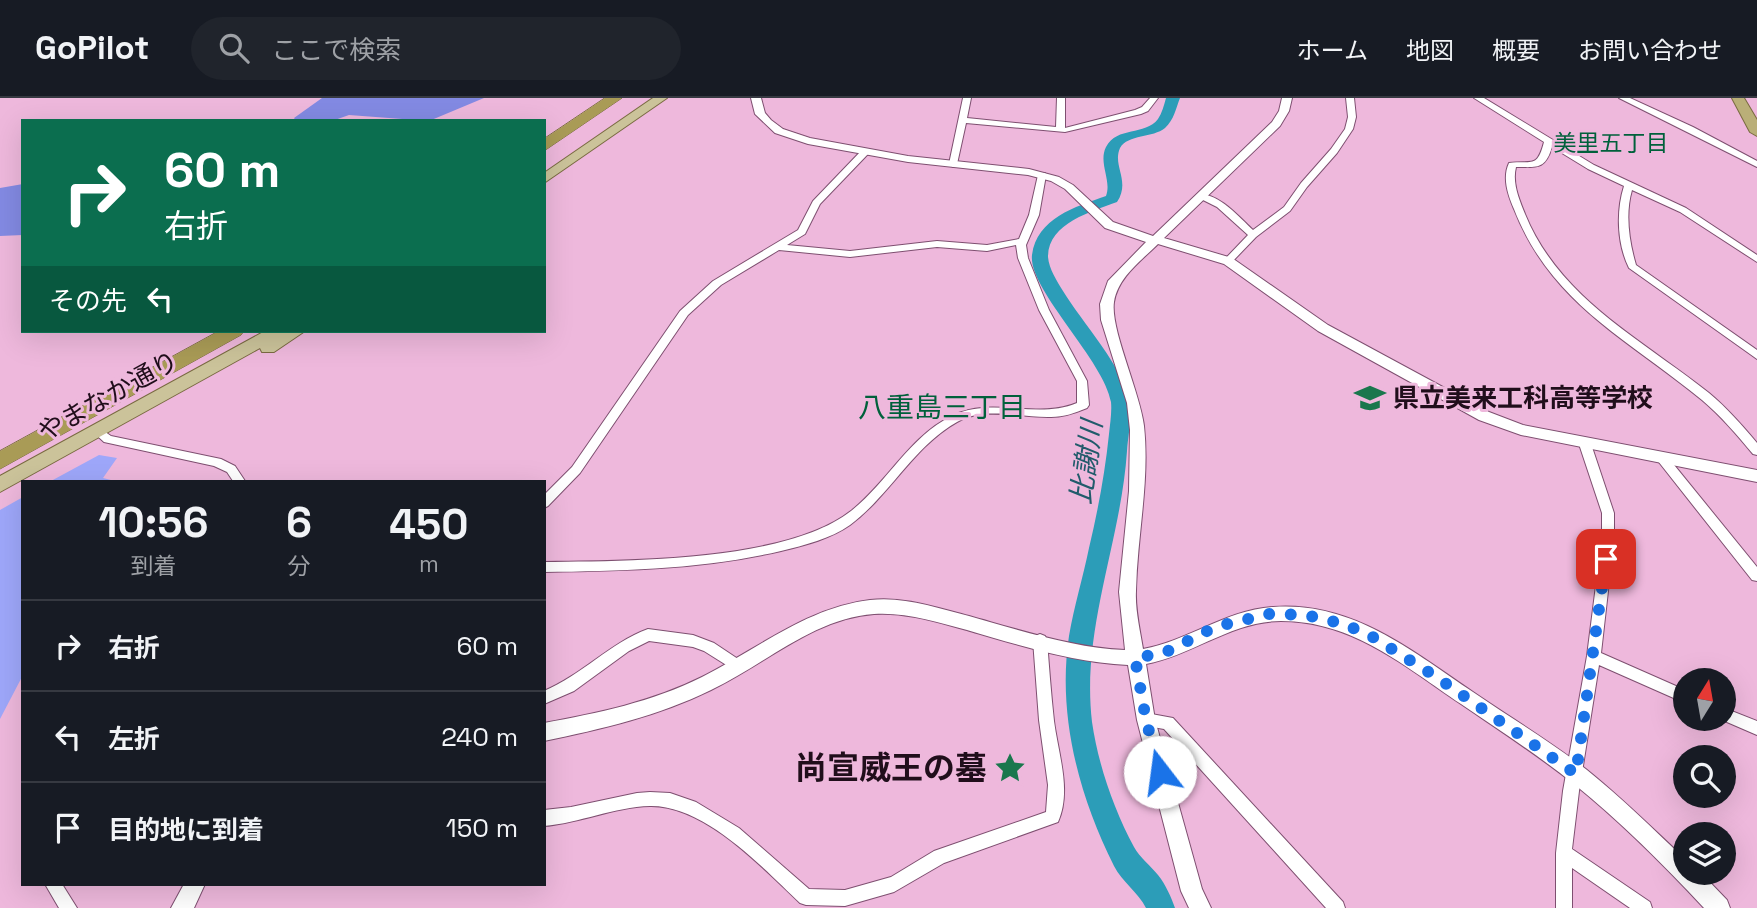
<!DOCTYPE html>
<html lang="ja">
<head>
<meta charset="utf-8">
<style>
	:root { --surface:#171b24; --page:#20242c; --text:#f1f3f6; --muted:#9ea1a6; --line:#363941 }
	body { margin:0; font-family:"Space Grotesk","Noto Sans JP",sans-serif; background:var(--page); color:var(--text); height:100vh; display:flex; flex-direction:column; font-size:26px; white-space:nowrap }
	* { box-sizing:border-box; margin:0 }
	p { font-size:23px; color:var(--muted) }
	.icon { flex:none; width:38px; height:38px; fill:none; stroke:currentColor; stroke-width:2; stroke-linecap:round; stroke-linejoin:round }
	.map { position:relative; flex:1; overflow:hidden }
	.panel { position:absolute; left:21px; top:382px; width:525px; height:406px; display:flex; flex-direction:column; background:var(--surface); border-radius:0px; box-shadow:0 7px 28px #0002 }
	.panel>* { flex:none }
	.hud { position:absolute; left:21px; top:21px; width:525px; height:214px; border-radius:0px; box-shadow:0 7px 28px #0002; background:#0b6e4f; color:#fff; overflow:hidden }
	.needle { width:46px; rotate:11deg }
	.fabs { position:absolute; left:1673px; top:570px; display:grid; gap:14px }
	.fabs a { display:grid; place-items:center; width:63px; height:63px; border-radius:50%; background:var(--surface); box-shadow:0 7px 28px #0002; font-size:35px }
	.pin { position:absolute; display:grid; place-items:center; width:60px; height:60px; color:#fff; margin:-30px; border-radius:14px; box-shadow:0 4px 10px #0006 }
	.me { position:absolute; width:77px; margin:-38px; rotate:345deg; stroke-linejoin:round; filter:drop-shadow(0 0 5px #0008) }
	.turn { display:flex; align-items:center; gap:24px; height:147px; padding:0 28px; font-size:32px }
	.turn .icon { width:91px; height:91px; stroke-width:2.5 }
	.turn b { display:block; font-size:49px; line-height:60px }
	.then { display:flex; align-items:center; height:66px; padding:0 28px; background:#0003; gap:14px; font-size:26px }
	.eta { display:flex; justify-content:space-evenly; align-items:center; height:119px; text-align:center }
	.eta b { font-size:42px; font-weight:800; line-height:49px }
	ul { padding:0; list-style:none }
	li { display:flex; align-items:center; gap:21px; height:91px; padding:0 28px; border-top:2px solid var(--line) }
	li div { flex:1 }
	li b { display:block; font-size:26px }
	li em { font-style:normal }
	header { display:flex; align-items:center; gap:42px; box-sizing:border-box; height:98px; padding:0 35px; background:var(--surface); border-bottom:2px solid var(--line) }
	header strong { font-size:33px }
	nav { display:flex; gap:38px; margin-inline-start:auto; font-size:24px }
	.search { width:490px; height:63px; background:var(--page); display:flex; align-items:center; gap:18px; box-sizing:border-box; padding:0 24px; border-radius:38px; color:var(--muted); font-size:26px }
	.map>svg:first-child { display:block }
	.green { fill:#9ea7fa }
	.forest { fill:#838ae3 }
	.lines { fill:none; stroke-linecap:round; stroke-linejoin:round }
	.river { fill:#2c9db8; fill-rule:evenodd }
	.minor-casing { stroke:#7e4f70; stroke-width:2 }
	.tertiary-casing { stroke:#7e4f70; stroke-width:2 }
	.primary-casing { stroke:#796a41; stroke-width:2 }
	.trunk-casing { stroke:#796a41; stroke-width:2 }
	.motorway-casing { stroke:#796a41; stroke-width:1 }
	.minor { fill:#fff; fill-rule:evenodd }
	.tertiary { fill:#fff; fill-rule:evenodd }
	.primary { fill:#cbc39a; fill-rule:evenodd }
	.trunk { fill:#baaf78; fill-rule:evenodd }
	.motorway { fill:#a99b56; fill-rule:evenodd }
	.route { stroke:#1a73e8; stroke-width:12; stroke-dasharray:0 21.6 }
	.labels { text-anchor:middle; stroke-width:6; stroke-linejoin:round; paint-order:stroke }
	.far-neighbourhood-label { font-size:23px; fill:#00603b; stroke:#eeb8dc }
	.street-label { font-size:26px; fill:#200e1b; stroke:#eeb8dc }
	.poi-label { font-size:26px; font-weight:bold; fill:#200e1b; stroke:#eeb8dc; text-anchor:start }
	.neighbourhood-label { font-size:28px; fill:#00603b; stroke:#eeb8dc }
	.water-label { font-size:28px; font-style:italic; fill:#215b6b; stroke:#eeb8dc }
	.near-poi-label { font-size:32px; font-weight:bold; fill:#200e1b; stroke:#eeb8dc; text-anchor:end }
</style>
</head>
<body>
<header>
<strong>GoPilot</strong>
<div class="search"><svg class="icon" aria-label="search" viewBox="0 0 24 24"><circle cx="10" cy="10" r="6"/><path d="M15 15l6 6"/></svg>ここで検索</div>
<nav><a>ホーム</a><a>地図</a><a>概要</a><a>お問い合わせ</a></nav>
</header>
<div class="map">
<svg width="1757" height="810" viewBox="0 0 1757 810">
	<rect width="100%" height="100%" fill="#eeb8dc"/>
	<path class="green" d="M99 357 117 360 103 380 115 383H51Z
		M23 399V577L0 621V412Z"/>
	<path class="forest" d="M322 0H484L429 23 349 17 332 23H296L294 20Z
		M23 86V137L0 138V90Z"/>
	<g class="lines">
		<path class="river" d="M1166 0H1180C1176 10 1174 22 1165 30 1153 40 1128 36 1120 50 1112 68 1131 83 1117 104 1091 114 1048 125 1048 159 1049 171 1057 183 1063 193 1081 223 1126 272 1130 306 1132 320 1128 338 1127 353 1121 444 1081 531 1092 624 1098 666 1114 712 1134 749 1140 760 1151 768 1158 777 1166 787 1171 799 1175 810H1146C1138 794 1122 784 1114 768 1079 698 1057 617 1069 538 1074 509 1083 479 1089 450 1098 412 1105 375 1109 336 1110 326 1112 314 1111 304 1104 262 1028 191 1032 157 1037 120 1075 109 1106 98 1112 82 1098 65 1106 49 1117 28 1145 38 1158 21 1162 15 1164 7 1166 0Z"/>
		<defs>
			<path id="minor" d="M963 0H971L967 20 1056 29 1057 0H1065V30L1135 12 1142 9 1150 0H1158L1148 13 1141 16 1065 34 966 25 957 66 953 69 949 66Z
				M1346 0H1354L1356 19 1353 31 1337 55 1307 89 1290 113 1256 139 1231 165H1225V161L1248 137 1217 109 1199 100V96C1220 96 1239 119 1253 132L1284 109 1301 85 1331 51 1345 31 1348 19Z
				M1474 0H1484L1594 67 1686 110 1757 157V164L1680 114 1632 92C1625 116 1629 143 1636 167L1757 252V261L1629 170C1617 146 1616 113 1624 88L1588 71 1552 49C1545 72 1537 69 1516 69 1512 85 1519 101 1525 116 1559 200 1641 241 1709 295 1727 310 1742 327 1757 345V357L1753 356C1737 337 1721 318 1702 302 1628 241 1551 206 1514 111 1508 97 1502 80 1509 65 1532 62 1537 71 1544 44Z
				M1619 0H1630L1693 29 1757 63V69Z
				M865 51 869 54 868 56 820 106 805 136 787 147 850 153 937 143 987 147 1019 141 1029 117 1038 77 1045 75 1046 77 1039 117 1026 147 1028 160 1049 212 1087 283 1089 307 1087 310C1075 315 1064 319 1051 319 1020 320 986 308 957 324 914 348 890 397 850 427 830 441 805 447 781 453 704 471 624 473 544 474V464C626 463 786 464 851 413 887 385 910 338 952 318 992 298 1037 322 1077 305V283L1039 212 1018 160 1016 147 987 153 937 149 850 159 779 152 721 187 688 217 580 375 548 408 544 410V397L572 369 680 213 713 183 798 132 813 103 862 52Z
				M98 329 111 338 221 361 235 368 245 383H233L227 374 214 368 104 344 92 333Z
				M1585 342 1591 346 1614 415V440L1601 555 1685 592V605L1599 567 1579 693 1572 751 1650 804 1652 810H1630L1572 770V810H1556V755L1563 693 1587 558 1602 440V415L1579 346Z
				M1662 356 1666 357 1757 469V483L1752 482 1658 363 1656 360Z
				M648 531 693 537 714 545 744 565 746 569 744 573 739 575 704 553 693 549 649 543 629 553 574 593 544 606V593C582 577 610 545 648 531Z
				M1040 536 1045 538 1047 542C1049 569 1051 596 1054 623 1058 655 1072 693 1058 724L944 765 894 794 845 808 806 807 800 805C763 770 705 707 650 708 614 709 580 725 544 728V712L571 709 637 695 650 694 670 695 696 704 739 730 809 791 845 792 891 779 934 753 1046 714 1048 687 1039 622 1033 542 1035 538Z
				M1724 610 1757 623V637L1720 621H1724Z
				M1146 615 1173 620 1343 804 1345 810H1326L1164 631 1141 627 1139 622 1141 617Z
				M45 786H62L77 810H59Z"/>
			<path id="tertiary" d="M751 0H761L765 15 771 22 783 31 810 40 908 58 1029 71 1059 79 1073 87 1113 124 1153 138 1272 24 1279 13 1282 0H1292L1289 13 1280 28 1164 140 1232 160 1328 227 1489 314 1523 327 1757 372V384L1521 337 1479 322 1318 233 1224 166 1158 146C1141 163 1118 179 1114 204 1110 231 1140 294 1144 328 1150 383 1137 438 1136 493 1135 512 1140 532 1143 551 1188 543 1226 512 1273 509 1352 503 1412 553 1473 594 1511 620 1551 644 1587 672 1622 700 1653 731 1685 761V775H1701L1727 802 1730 810H1704C1664 767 1620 723 1574 686 1538 657 1499 632 1461 606 1404 568 1353 523 1281 523 1232 523 1193 557 1146 566L1155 622 1202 791 1211 810H1189L1181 793 1137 622 1128 567C1075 565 1018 547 967 532 937 524 906 514 874 516 814 520 764 567 711 592 658 618 602 631 544 643V625C598 615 652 604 702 579 756 552 808 509 870 502 904 498 937 510 969 518 1019 532 1074 550 1125 552L1119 494 1129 393 1130 332 1127 305 1101 222 1100 206 1108 183 1146 144 1105 130 1065 91 1051 83 1028 77 908 64 808 46 775 35 755 16Z
				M184 786H205L194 810H171Z"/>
			<path id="primary" d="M653 0H667L544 85V75Z
				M265 233H305L274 254H262L260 250 0 394V378Z"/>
			<path id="trunk" d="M1732 0H1744L1757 22V38L1750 34Z"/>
			<path id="motorway" d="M605 0H622L544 53V41Z
				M219 233H244L241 237 0 371V353Z"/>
		</defs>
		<use href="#minor" class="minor-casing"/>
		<use href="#tertiary" class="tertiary-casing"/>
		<use href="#primary" class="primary-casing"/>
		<use href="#trunk" class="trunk-casing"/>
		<use href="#motorway" class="motorway-casing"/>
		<use href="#minor" class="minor"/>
		<use href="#tertiary" class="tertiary"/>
		<use href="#primary" class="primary"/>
		<use href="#trunk" class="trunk"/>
		<use href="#motorway" class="motorway"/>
	</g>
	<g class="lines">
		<path class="route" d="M1160 674 1146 622 1135 560 1164 555 1215 529 1269 516 1306 517 1344 526 1371 538 1435 578 1576 676 1606 461"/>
	</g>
	<defs>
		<symbol id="school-bare" viewBox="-9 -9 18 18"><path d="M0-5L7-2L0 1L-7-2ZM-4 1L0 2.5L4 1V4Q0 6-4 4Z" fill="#1a774d" stroke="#eeb8dc" stroke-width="2.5" paint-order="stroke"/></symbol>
		<symbol id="sight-bare" viewBox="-9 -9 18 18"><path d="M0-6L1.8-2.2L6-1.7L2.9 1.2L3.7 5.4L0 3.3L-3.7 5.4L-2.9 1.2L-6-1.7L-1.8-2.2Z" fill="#1a774d" stroke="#eeb8dc" stroke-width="2.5" paint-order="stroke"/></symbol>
	</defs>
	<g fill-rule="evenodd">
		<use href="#school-bare" x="1348" y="278" width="44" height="44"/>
		<use href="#sight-bare" x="988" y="648" width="44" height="44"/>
	</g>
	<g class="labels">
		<g class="far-neighbourhood-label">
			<text x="1611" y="53">美里五丁目</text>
		</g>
		<g class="street-label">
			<text transform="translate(108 298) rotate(-29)" y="9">やまなか通り</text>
		</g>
		<g class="poi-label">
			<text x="1393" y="309">県立美来工科高等学校</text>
		</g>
		<g class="neighbourhood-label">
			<text x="942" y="319">八重島三丁目</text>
		</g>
		<g class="water-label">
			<text transform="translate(1086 364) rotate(-82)" y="10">比謝川</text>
		</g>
		<g class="near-poi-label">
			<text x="987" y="681">尚宣威王の墓</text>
		</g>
	</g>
</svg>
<div class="fabs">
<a><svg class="needle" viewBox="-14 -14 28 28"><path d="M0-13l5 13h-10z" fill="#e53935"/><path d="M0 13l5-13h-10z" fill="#9ea1a6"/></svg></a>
<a><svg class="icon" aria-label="search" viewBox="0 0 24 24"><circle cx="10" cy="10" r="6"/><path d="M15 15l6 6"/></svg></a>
<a><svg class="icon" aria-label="layers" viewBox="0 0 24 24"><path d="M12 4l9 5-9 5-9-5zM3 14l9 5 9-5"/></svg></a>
</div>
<div class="pin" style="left:1606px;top:461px;background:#d93025"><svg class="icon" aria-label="arrive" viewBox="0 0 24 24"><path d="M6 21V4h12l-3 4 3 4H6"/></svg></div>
<svg class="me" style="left:1160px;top:674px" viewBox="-20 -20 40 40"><circle r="19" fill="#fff"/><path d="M0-13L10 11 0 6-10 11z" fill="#1a73e8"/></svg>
<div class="hud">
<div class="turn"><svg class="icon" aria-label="right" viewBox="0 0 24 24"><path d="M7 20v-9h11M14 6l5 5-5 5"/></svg><div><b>60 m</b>右折</div></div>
<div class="then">その先<svg class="icon" aria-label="left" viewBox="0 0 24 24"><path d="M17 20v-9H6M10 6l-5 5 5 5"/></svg></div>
</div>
<section class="panel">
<div class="eta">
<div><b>10:56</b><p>到着</p></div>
<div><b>6</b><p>分</p></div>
<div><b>450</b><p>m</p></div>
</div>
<ul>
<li><svg class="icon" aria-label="right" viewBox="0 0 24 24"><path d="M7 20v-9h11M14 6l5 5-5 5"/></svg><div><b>右折</b></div><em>60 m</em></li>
<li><svg class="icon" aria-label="left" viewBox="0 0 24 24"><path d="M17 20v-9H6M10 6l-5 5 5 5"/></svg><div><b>左折</b></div><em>240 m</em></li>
<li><svg class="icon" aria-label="arrive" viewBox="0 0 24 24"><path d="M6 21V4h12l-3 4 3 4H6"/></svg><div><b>目的地に到着</b></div><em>150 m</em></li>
</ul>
</section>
</div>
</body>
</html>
